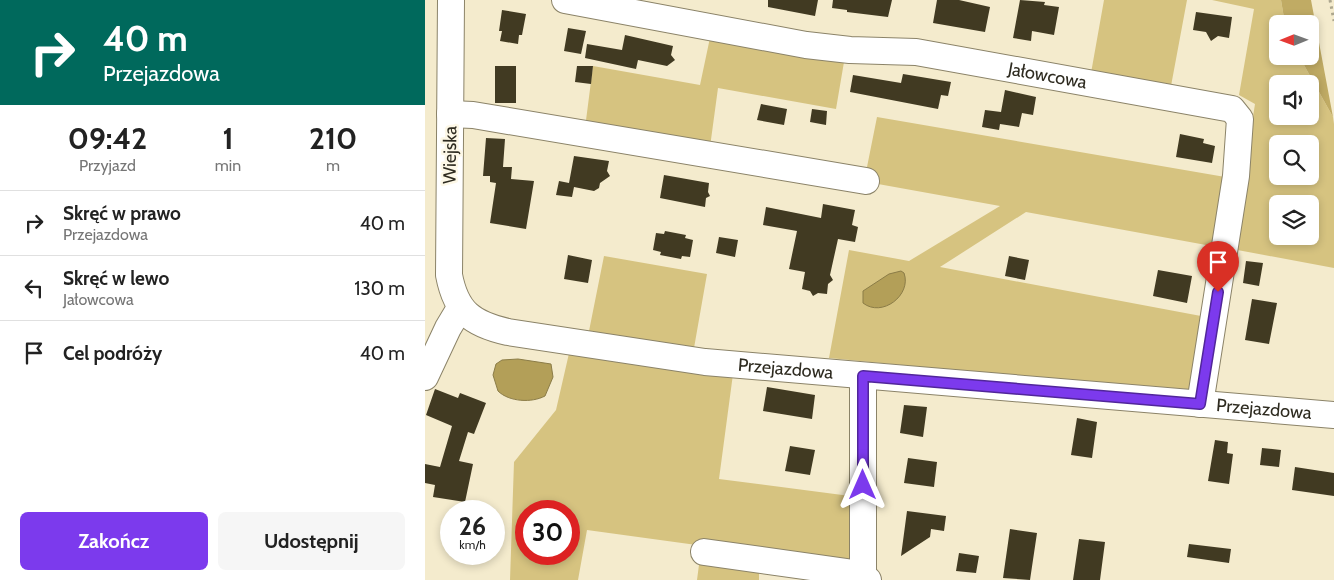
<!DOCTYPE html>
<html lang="pl">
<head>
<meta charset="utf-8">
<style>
	:root { --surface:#fff; --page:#f6f6f6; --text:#222; --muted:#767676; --line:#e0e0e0; --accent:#7c3aed }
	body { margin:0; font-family:Cabin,sans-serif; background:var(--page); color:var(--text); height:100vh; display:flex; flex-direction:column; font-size:19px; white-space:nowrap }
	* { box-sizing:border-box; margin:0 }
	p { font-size:16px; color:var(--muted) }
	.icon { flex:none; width:28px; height:28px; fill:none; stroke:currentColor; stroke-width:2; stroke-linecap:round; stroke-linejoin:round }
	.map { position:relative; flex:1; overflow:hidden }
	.panel { display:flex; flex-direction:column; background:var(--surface); width:425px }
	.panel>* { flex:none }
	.hud { background:#00695c; color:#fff; overflow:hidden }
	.needle { width:32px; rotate:269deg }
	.controls { position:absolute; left:844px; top:15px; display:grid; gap:10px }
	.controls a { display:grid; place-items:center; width:50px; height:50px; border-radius:8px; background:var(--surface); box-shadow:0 2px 8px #0003; font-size:25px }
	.speed { position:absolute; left:15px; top:500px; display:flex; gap:10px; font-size:25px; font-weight:700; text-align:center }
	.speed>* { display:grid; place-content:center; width:65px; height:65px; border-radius:50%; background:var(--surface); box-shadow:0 2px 8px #0003; line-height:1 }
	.speed small { font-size:12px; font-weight:400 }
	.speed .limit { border:8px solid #d22; background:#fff; color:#111 }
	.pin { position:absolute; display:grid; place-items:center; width:42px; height:42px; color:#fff; margin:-51px -21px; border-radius:50% 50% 50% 0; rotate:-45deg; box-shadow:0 0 5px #0007 }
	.pin .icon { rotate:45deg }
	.me { position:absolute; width:55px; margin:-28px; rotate:0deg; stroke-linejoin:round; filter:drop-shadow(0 0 4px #0008) }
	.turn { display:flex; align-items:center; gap:18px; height:105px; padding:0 20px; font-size:22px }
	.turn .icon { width:65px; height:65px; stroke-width:2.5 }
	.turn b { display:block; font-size:35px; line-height:42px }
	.eta { display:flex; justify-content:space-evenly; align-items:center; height:85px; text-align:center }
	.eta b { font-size:30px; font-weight:700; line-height:35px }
	.cta { display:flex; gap:10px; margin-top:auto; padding:10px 20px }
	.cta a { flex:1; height:58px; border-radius:8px; background:var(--accent); color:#fff; font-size:20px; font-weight:700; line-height:58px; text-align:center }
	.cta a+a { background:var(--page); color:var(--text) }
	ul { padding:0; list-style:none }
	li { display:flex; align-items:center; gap:15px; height:65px; padding:0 20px; border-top:1px solid var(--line) }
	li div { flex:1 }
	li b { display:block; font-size:19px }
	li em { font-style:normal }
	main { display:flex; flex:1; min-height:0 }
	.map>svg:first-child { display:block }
	.green { fill:#d6c380; fill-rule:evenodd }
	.forest { fill:#c0ab64 }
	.water { fill:#b39f58; stroke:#8b7c47 }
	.building { fill:#413a22 }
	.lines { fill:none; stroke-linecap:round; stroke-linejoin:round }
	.minor-casing { stroke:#8b8368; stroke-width:28 }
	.path { stroke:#aca68e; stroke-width:3; stroke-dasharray:2.5 4; stroke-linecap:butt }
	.minor { stroke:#fff; stroke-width:26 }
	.route-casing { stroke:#51269a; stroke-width:12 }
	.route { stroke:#7c3aed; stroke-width:9 }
	.labels { text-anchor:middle; stroke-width:5; stroke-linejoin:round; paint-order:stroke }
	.street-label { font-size:18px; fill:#2e2b20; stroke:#fdf8e7 }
</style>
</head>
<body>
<main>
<section class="panel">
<div class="hud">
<div class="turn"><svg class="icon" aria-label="right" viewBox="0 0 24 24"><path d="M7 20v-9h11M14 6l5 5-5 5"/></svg><div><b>40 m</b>Przejazdowa</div></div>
</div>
<div class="eta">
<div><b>09:42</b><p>Przyjazd</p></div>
<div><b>1</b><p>min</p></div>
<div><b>210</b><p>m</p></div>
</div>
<ul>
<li><svg class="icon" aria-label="right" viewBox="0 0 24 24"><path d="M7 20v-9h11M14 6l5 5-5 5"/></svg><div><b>Skręć w prawo</b><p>Przejazdowa</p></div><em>40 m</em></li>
<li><svg class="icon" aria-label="left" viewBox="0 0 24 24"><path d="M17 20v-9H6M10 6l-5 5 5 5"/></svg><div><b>Skręć w lewo</b><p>Jałowcowa</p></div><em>130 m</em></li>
<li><svg class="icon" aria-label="arrive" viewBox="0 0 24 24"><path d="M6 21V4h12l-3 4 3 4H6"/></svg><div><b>Cel podróży</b></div><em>40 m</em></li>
</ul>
<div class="cta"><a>Zakończ</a><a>Udostępnij</a></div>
</section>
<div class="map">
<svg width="909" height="580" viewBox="0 0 909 580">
	<rect width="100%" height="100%" fill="#f4ebcd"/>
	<path class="green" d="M679 0H762L746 86 666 73Z
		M787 0H856L860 24H852V56H874L908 117 909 124V268L807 249 830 104 814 95 829 9ZM852 84H885V116H852ZM852 144H885V176H852ZM852 204H885V236H852Z
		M286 33 419 62 411 109 293 88 285 147 160 128 168 66 275 85Z
		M452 117 806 178 792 247 601 212 515 267 776 316 774 390 570 374 404 358 424 250 484 261 575 206 453 184 441 172Z
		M179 256 282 274 269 348 164 331Z
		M145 349 308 374 294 479 425 496V566L162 530 153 580H85L89 462 131 410ZM101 511H144V554H101Z
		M275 557 334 566V580H272Z"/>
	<path class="forest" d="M856 0H886L908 117 874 56H885V24H860Z"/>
	<path class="water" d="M476 271 479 273C487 295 457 318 438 303V291L464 274Z
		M93 359 126 364 128 377 120 396C107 403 84 402 73 391L68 375 71 364 77 360Z"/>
	<path class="building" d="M343 0H393L390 16 343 7Z
		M408 0H467L463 17 422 12V10L407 8Z
		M512 0H534L565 7 560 32 508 23Z
		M595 0 620 2 619 5 634 7 629 35 607 31 606 41 588 38Z
		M77 10 101 14 97 35H94L93 44 75 41 77 31H74Z
		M771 12 807 17 804 38 793 36 786 41 781 32 768 30Z
		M143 28 161 31 156 54 139 51Z
		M200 35 248 46 246 55 250 60 242 66 213 60 211 69 160 58 162 44 197 50Z
		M70 66H91V103H70Z
		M152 66H168L166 84 150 82Z
		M478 74 526 82 523 96 516 95 513 109 425 92 428 75 476 83Z
		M580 90 611 97 608 115 597 113 594 127 575 124 574 130 557 127 560 110 576 112Z
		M336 104 362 109 359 125 332 120Z
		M387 109 402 111 401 125 385 122Z
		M755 134 779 139 778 143 790 146 787 163 751 157Z
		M61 138 80 139 78 167H87L86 179 109 181 101 229 65 223 71 183 65 182V176H58Z
		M149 156 184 161 182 171 185 176 175 183 174 188 169 191 149 187 147 197 131 195 134 181 144 183Z
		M239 175 284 183 283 192 285 196 281 198 280 207 235 198Z
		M398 204 430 210 427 225 433 227 430 242 413 239 405 275 408 280 403 284 402 294 393 293 388 296 385 291 377 289 380 272 364 269 372 231 338 225 341 207 396 218Z
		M240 231 261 235 260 238 268 240 265 257 257 256 256 259 235 255 236 252 228 250 231 233 239 234Z
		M294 237 313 240 310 257 291 253Z
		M143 255 167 260 163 283 139 279Z
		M584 256 604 260 600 280 580 276Z
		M821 261 838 263 834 286 818 283Z
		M733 270 767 276 762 303 728 296Z
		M827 299 852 303 844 344 820 340Z
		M342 387 390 395 387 419 338 411Z
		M10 389 33 398 35 393 61 403 49 434 43 432 34 461 48 464 40 502 8 497 10 485 0 483V464L15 467 27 426 1 415Z
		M479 405 502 407 498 437 475 433Z
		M652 418 672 422 667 458 646 455Z
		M790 440 803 442 802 453 808 454 804 484 783 481Z
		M365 446 390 450 385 475 360 471Z
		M837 448 856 450 854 467 835 465Z
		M483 458 512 462 509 487 479 483Z
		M870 467 909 473V496L867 490Z
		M482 511 521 516 519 531 506 529 505 537 476 556Z
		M585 529 612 533 605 580 578 578Z
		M654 539 680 542 675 580H648Z
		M764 544 806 549 804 563 762 557Z
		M534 553 554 556 551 573 531 571Z"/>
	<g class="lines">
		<defs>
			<g id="minor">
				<path id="s1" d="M26 0 24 275C31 312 47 324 83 332L280 362 909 415"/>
				<path id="s2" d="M140 0 381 45 425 50 491 52 807 109 815 119 811 176 775 404"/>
				<path d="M25 114 48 115 441 181"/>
				<path d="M0 377 23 328 35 308"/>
				<path d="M279 552 422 572 443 580"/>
				<path d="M438 580V376"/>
			</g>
		</defs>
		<use href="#minor" class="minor-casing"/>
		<path class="path" d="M905 0 909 21"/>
		<use href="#minor" class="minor"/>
	</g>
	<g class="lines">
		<defs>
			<path id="route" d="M438 485V376L775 404 793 292"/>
		</defs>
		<use href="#route" class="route-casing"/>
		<use href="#route" class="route"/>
	</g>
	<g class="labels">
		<g class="street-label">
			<text dy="6" stroke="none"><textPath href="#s2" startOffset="489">Jałowcowa</textPath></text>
			<text transform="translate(25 155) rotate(-89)" y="6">Wiejska</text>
			<text dy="6" stroke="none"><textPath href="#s1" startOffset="644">Przejazdowa</textPath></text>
			<text dy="6" stroke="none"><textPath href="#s1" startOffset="1124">Przejazdowa</textPath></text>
		</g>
	</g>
</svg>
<div class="controls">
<a><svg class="needle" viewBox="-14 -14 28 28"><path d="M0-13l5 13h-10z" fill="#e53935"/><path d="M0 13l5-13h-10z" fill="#767676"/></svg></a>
<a><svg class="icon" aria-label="sound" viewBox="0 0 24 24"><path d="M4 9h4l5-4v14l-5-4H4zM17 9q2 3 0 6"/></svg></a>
<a><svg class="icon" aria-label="search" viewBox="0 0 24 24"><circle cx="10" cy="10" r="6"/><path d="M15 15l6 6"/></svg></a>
<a><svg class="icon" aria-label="layers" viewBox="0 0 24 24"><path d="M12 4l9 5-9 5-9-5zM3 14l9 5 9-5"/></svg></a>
</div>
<div class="speed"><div>26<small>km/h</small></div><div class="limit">30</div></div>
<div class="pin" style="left:793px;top:292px;background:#d93025"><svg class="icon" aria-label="arrive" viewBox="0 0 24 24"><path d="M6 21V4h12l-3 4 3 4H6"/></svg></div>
<svg class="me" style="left:438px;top:485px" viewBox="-20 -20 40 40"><path d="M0-17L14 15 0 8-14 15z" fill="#7c3aed" stroke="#fff" stroke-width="4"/></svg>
</div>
</main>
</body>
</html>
